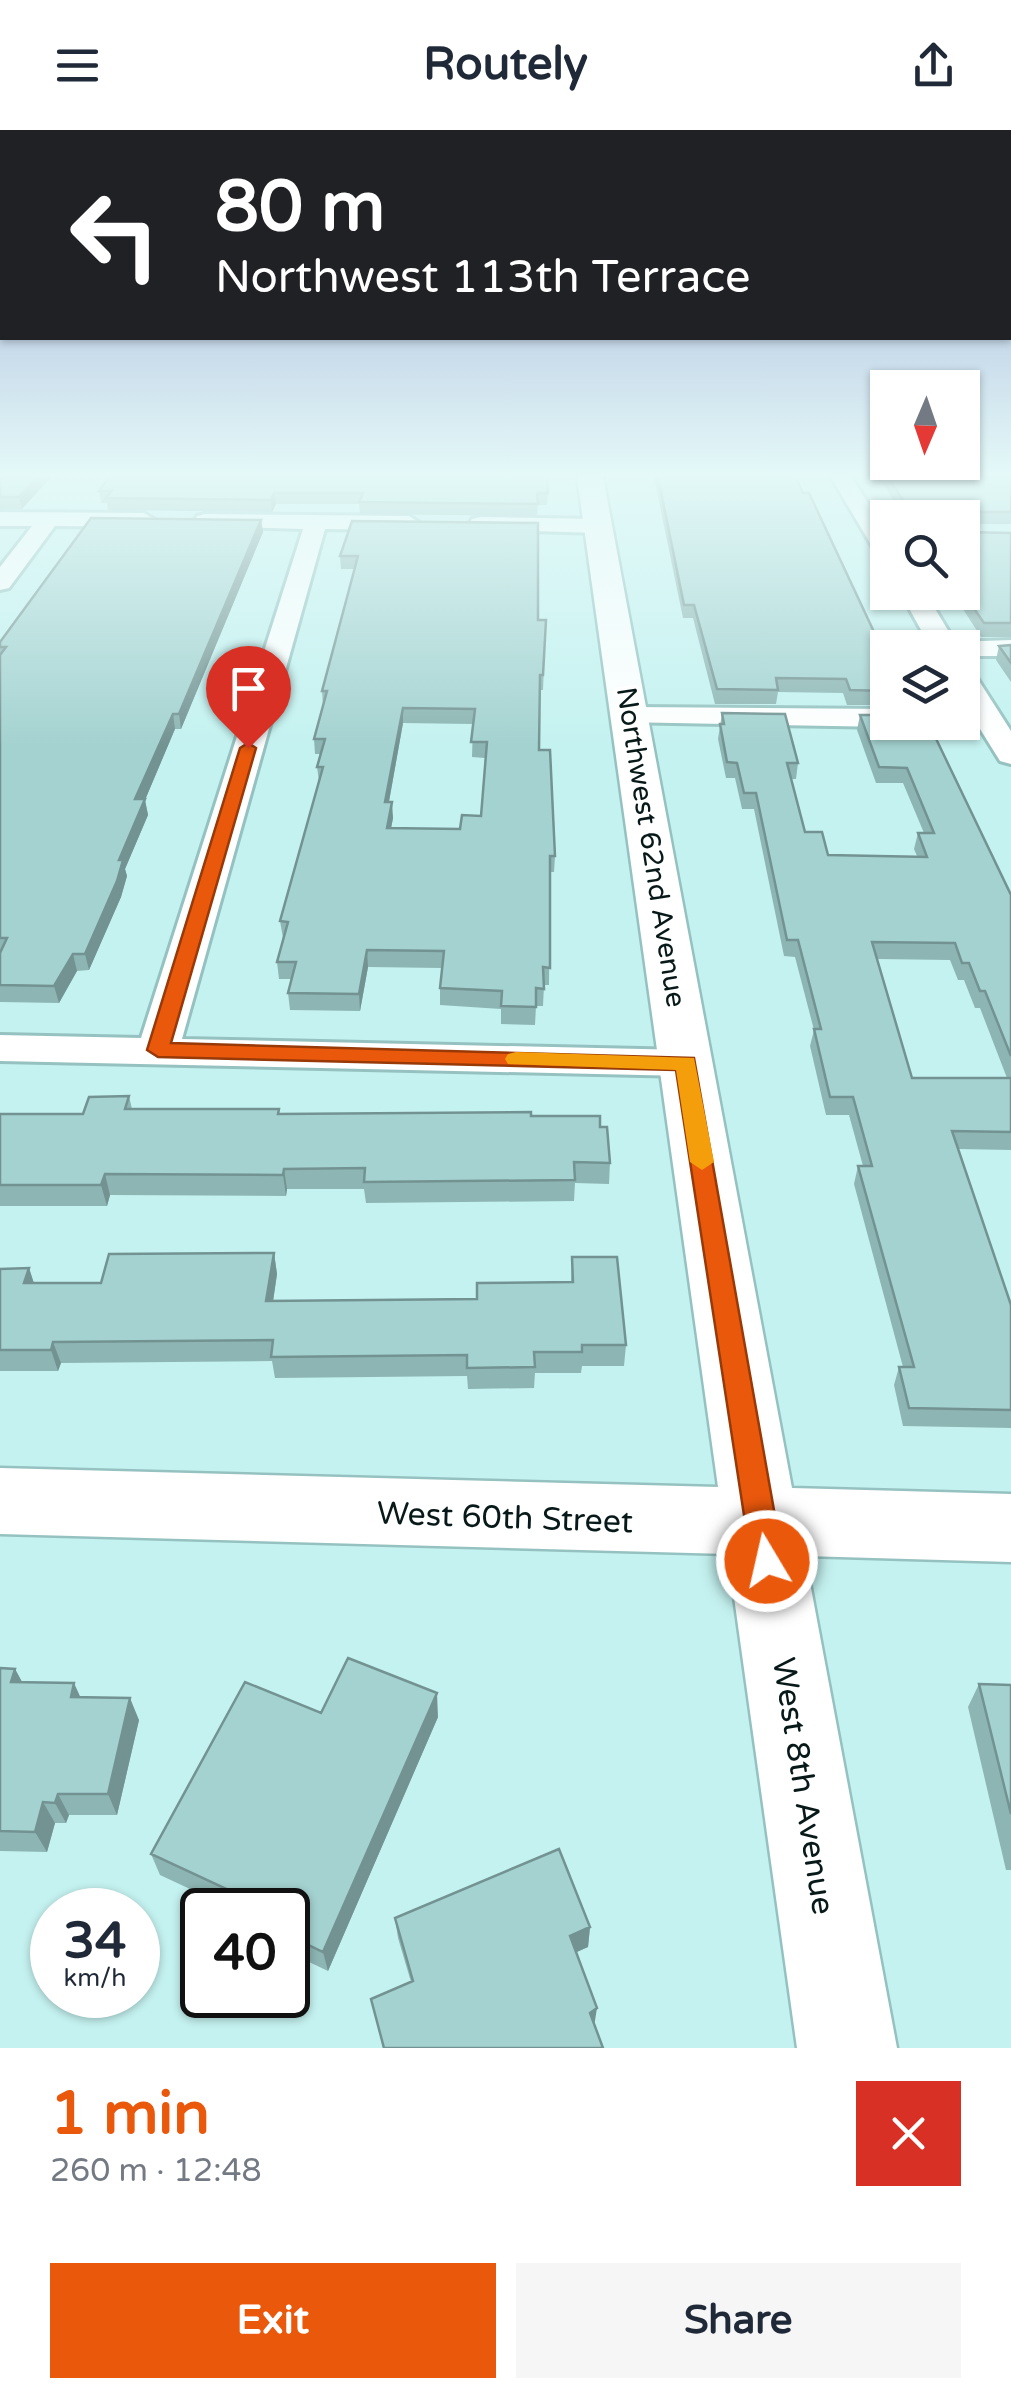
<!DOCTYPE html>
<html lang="en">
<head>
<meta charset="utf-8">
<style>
	:root { --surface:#fff; --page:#f6f6f7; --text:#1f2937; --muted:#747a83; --accent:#ea580c }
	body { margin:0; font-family:"Varela Round",sans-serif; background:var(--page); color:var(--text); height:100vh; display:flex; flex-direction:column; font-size:38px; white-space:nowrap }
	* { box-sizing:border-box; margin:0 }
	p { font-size:32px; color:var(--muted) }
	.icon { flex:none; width:55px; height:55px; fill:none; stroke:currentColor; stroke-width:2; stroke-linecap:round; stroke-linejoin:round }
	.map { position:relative; height:1918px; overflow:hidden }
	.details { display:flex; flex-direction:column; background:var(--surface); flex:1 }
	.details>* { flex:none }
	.hud { position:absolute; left:0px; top:0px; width:1012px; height:210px; box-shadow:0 2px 8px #0004; background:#202124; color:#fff; overflow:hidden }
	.needle { width:65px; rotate:182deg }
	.buttons { position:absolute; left:870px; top:240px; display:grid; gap:20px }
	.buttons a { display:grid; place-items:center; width:110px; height:110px; border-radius:0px; background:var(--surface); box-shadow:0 2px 8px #0004; font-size:50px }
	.speed { position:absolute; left:30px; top:1758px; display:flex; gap:20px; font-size:50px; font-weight:700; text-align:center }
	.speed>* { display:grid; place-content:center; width:130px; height:130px; border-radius:50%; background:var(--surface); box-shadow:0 2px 8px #0004; line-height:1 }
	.speed small { font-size:25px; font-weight:400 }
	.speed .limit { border:5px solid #111; border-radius:15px; background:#fff; color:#111 }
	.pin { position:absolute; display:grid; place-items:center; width:85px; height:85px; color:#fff; margin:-102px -42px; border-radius:50% 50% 50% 0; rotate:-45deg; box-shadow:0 0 10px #0007 }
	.pin .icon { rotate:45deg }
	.me { position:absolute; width:110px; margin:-55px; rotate:351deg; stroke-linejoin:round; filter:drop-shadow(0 0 8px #0008) }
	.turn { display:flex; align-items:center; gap:35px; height:210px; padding:0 50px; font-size:45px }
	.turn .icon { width:130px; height:130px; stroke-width:2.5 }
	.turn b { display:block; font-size:70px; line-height:85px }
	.round { display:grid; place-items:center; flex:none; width:105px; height:105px; border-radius:0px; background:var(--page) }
	.summary { display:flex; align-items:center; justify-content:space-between; height:170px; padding:0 50px }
	h1 { font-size:60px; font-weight:700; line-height:75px; color:var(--accent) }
	.action { display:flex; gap:20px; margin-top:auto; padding:20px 50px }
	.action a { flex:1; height:115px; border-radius:0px; background:var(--accent); color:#fff; font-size:40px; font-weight:700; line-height:115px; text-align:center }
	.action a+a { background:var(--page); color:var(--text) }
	header { display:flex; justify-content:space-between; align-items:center; height:130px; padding:0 50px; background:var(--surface); font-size:45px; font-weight:700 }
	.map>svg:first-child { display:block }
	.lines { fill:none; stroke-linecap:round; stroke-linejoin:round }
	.street-casing { stroke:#95c2c0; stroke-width:6 }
	.secondary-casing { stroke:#95c2c0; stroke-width:5 }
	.street { fill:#fff; fill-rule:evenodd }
	.secondary { fill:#fff; fill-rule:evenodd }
	.wall { fill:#8db5b3; fill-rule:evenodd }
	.shaded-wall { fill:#739392 }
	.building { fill:#a4d2d0; stroke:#739392; stroke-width:2.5; fill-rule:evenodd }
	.route { fill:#ea580c; stroke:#983908; stroke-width:2.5 }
	.slow { fill:#f59e0b }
	.labels { text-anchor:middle; stroke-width:8; stroke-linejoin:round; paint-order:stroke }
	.street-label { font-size:28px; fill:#071918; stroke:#fff }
	.near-street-label { font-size:32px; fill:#071918; stroke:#fff }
</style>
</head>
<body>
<header><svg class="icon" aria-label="menu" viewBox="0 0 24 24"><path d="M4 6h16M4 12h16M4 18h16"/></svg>Routely<svg class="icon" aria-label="share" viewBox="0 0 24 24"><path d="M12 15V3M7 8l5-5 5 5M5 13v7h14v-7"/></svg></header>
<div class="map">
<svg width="1011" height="1918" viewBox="0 0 1011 1918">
	<rect width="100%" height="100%" fill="#c4f2f0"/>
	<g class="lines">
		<defs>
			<path id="street" d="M831 347H851L888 404V430L876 423Z
				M0 382 144 383 155 390 144 397 55 396 9 458 0 460V437L32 396H0Z
				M205 384 409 386 420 393 409 400 325 399 182 909 686 920 701 924 707 933 701 942 686 946 0 931V905L141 908 303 399 197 396 194 391 197 386Z
				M480 387 598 389 609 396 598 403 472 399 469 394 472 389Z
				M900 462H925L955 512 1011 510V526H962V518H931Z
				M962 538 972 540 1011 601V634L1000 631 962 570Z
				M632 577 888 579V592H899L888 597 622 592 617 586 622 580Z"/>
			<path id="secondary" d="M577 347H603L792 1358 1011 1364V1432L805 1426 897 1918H797L728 1424 0 1404V1338L718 1357Z"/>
		</defs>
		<use href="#street" class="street-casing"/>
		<use href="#secondary" class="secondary-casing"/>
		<use href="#street" class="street"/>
		<use href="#secondary" class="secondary"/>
	</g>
	<path class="wall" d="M0 347H51L22 379H0Z
		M654 347H796L882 519H888V575H847L843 563 778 562 776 574H715L693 488H683Z
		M879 347H1011V394H962V388H904Z
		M99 361 548 363 547 375H538L537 386 360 384 359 374H276L272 382 108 380 107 373H101Z
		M261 390 263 402 181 599H175L145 670 148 685 125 739 127 746 121 767 89 840 77 841 59 873 0 872V512Z
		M352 391 538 490H546L543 560H539V620L555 726 554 742H550L549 855H544L543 876H536L535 895 501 894V879L440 875V858L442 838 368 837 360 881 290 880 288 863 291 849H279L277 832 283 808 280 791 319 651 317 637 320 624H315L314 609 323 576 322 561 355 439H341L340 426ZM403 593 473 594 472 627 485 628 481 686 460 699 391 698 393 688 389 672Z
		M962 400 965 402 1011 403V507H981L952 462H962Z
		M1011 515V552L996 530 999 516Z
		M722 583 798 633 796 649H791L805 702 828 725 917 726 914 719 918 703H924L903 653H876L857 600 860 585H888L1011 765V1020L958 1019 1011 1175V1298L903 1296 894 1255 899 1237H903L854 1054 858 1036H863L849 985H826L810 916 814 900 795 827 784 826 754 679H742L735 648H726L718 609ZM877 829 950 830 958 850H964L975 878H980L1007 948H912Z
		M129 966 132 979 279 984 531 986 600 997 610 1033 609 1054 575 1053 574 1071 366 1073 364 1059H287L286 1066 110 1065 107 1076H0V984H83Z
		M274 1123 277 1144 273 1171 477 1169 571 1152 572 1127 626 1215 624 1236H582L581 1243H535L534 1258 468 1259 467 1246 275 1248 272 1231 61 1233 58 1241H0V1139L29 1138 34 1153H101Z
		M0 1538 15 1539 22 1552 80 1567 139 1590 117 1685H69L66 1693H55L47 1722 0 1721Z
		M979 1554 1011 1555V1740H1006L968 1577Z
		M321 1583 438 1587 328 1841 288 1822V1780H235L160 1745 151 1724Z
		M395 1788 590 1797 588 1817 576 1822 594 1895 603 1918H383L371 1869 411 1852 398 1808Z"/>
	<path class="shaded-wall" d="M37 347H51L22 379 19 367Z
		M274 363 276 374 272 382 271 370Z
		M261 390 263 402 181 599 179 584Z
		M403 578V593L386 688 385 672Z
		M173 584 175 599 145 670 148 685 125 739 127 746 121 767 89 840 85 824 119 730 135 669Z
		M392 672 393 688 388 714 387 698Z
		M367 820 368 837 360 881 359 864Z
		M73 824 77 841 59 873 54 856Z
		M284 1039 287 1059 286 1066 283 1045Z
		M105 1044 110 1065 107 1076 101 1055Z
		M274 1123 277 1144 270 1192 266 1171Z
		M29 1138 36 1160 24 1153Z
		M53 1212 61 1233 58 1241 51 1220Z
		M15 1539 27 1561 11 1552Z
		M74 1553 84 1575 71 1567Z
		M437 1563 438 1587 328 1841 323 1822Z
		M130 1568 139 1590 117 1685 108 1664Z
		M58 1664 69 1685 66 1693 55 1673Z
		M43 1672 55 1693 47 1722 35 1702Z
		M590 1797 588 1817 568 1826 570 1806Z
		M597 1878 594 1897 590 1883Z"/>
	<path class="building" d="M0 347H37L19 367H0Z
		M109 347H547L548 363H537L538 374 359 372 363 363H274L271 370 106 368 111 361H99Z
		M658 347H796L803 363H809L882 519H888V561L850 560 846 549 776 548 778 560 717 559 694 475H684Z
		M888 347H1011V382H962V388H915Z
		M91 388 261 390 179 584H173L135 669H145L119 730H123L117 751 85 824H73L54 856 0 855V823L7 808H0V525L6 517H0V512Z
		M352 391 538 393V490H546L543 545H540L539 620H550L555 726H550V838L543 837 544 859 536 858V877L501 876 502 861 440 858 444 821 367 820 359 864 288 863 296 832H277L288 792 280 791 323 637H317L325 609H314L327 561H322L358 426H340ZM403 578 475 579 471 612H487L481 686 462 685 460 699 387 698 392 672H385Z
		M962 400 965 402 1011 403V493H984L962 461Z
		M1011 515V533L999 516Z
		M722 583 785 584 798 633H787L805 702H822L828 725 927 727 918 703H934L907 638 879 637 860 585H888V592H928L1011 765V926L985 861H980L969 833H962L955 813 872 812 912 948H1011V1002L952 1001 1011 1175V1280L909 1278 899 1237H914L858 1036H872L853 967H830L814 899H821L798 810H787L756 663H744L737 633 727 632 720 594H724Z
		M129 966 125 979H279L278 984 531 982V986H600V997H607L610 1033 574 1032 575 1050 364 1052 365 1038 284 1039 283 1045 105 1044 101 1055H0V984H83L89 967Z
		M274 1123 266 1171 477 1169V1153L573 1152 572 1127H617L626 1215H582V1222H534L535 1237 467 1238V1225L271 1227 273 1210 53 1212 51 1220H0V1139L29 1138 24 1153H101L109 1124Z
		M348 1528 437 1563 323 1822 288 1805V1780H240L246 1768 151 1724 245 1552 321 1583Z
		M0 1538 15 1539 11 1552 74 1553 71 1567 130 1568 108 1664H58L55 1673 43 1672 35 1702 0 1701Z
		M979 1554 1011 1555V1684Z
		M559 1719 590 1797 570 1806 597 1878 590 1883 603 1918H384L371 1869 413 1851 395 1788Z"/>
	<linearGradient id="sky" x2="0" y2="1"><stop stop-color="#99a8d4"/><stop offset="0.56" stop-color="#e4f9f8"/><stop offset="1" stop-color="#e4f9f8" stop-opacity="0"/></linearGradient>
	<rect width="1011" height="616" fill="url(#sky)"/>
	<path class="route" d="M248 613 256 618 171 913 694 928 783 1431 778 1442 767 1446 755 1442 751 1431 676 940 158 927 147 920 240 618Z"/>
	<path class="slow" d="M516 922 694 928 714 1032 702 1040 690 1032 676 940 508 934 505 929 508 924Z"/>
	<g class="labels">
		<g class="street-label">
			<text transform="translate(652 717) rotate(81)" y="10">Northwest 62nd Avenue</text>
		</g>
		<g class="near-street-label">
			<text transform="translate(505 1387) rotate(2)" y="11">West 60th Street</text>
			<text transform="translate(804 1656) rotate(81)" y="11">West 8th Avenue</text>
		</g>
	</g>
</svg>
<div class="buttons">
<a><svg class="needle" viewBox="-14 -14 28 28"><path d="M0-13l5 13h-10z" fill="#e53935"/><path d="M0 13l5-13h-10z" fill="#747a83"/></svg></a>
<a><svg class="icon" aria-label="search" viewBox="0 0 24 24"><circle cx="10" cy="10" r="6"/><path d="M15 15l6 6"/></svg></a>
<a><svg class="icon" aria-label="layers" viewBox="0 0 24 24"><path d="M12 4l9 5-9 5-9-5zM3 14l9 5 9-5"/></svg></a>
</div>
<div class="speed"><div>34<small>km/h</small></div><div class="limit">40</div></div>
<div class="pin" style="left:248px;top:618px;background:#d93025"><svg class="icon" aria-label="arrive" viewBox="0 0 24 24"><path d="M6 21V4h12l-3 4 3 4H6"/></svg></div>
<svg class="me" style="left:767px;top:1431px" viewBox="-20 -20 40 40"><circle r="17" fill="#ea580c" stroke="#fff" stroke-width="3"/><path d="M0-11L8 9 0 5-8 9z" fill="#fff"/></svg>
<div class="hud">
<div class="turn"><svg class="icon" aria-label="left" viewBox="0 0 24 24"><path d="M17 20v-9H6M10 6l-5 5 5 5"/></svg><div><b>80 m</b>Northwest 113th Terrace</div></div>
</div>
</div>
<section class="details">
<div class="summary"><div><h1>1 min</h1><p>260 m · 12:48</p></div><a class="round" style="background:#d93025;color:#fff"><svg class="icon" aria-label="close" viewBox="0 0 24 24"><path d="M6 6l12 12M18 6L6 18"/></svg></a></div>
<div class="action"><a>Exit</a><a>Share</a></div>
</section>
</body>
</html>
